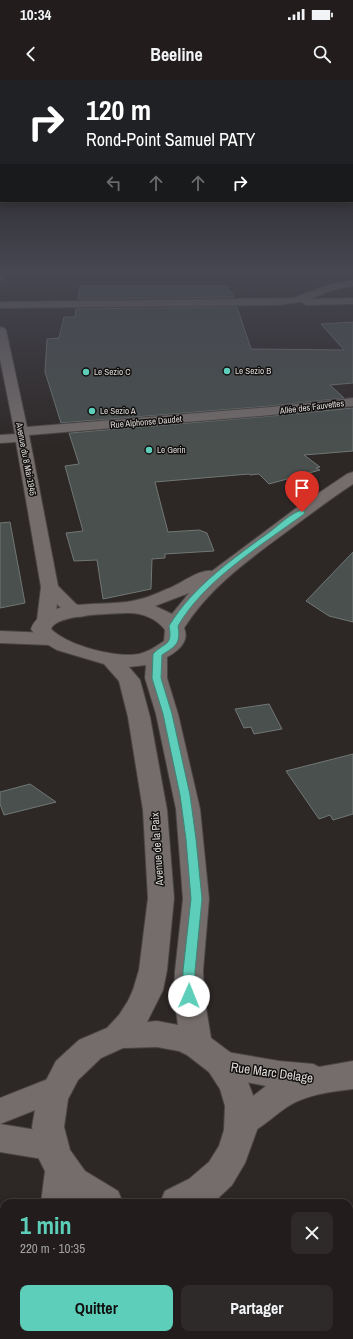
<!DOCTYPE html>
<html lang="fr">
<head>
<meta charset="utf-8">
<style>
	:root { --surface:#221d1c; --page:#2e2a29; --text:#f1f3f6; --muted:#a2a2a3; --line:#3f3b3b; --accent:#5dceb9 }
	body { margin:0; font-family:"Archivo Narrow",sans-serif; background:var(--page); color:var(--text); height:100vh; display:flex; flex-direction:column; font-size:15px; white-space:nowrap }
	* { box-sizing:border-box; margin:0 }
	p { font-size:13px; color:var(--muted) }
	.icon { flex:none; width:22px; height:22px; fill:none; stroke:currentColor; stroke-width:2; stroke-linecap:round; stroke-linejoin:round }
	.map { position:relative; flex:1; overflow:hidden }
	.details { position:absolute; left:0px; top:1119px; width:353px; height:140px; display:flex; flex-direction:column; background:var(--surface); border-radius:12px 12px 0 0; box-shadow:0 2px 10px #0003,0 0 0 1px var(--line) }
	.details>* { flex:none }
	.banner { position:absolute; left:0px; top:0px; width:353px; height:122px; box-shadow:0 2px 10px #0003,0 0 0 1px var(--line); background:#202124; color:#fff; overflow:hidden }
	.pin { position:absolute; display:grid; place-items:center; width:34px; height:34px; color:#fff; margin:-41px -17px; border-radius:50% 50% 50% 0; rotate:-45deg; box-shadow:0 0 4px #0007 }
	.pin .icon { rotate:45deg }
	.me { position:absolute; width:44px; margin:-22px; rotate:1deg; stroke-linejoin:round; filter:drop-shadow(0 0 3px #0008) }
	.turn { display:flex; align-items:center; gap:14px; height:84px; padding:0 20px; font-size:18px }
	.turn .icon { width:52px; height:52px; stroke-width:2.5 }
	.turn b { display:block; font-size:28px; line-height:34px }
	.lanes { display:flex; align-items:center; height:38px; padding:0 20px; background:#0003; justify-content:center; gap:20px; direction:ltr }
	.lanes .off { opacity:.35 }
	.round { display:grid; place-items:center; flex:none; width:42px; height:42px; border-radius:8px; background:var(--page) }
	.head { display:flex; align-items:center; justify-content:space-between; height:68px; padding:0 20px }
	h1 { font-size:24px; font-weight:800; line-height:30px; color:var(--accent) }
	.cta { display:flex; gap:8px; margin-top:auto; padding:8px 20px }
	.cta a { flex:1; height:46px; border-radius:8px; background:var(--accent); color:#111; font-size:16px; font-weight:800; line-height:46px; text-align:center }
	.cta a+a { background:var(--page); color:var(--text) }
	.status { display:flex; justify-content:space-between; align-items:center; height:28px; padding:0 20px; background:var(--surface); direction:ltr }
	.status svg { height:11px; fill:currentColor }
	header { display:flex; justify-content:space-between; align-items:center; height:52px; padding:0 20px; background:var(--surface); font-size:18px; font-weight:800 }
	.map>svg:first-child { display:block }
	.building { fill:#49504e; stroke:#707775 }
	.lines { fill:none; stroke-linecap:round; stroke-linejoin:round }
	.minor-casing { stroke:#494544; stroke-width:2 }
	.tertiary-casing { stroke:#494544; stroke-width:2 }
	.secondary-casing { stroke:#494544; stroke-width:2 }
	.minor { fill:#746d6c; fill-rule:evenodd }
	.tertiary { fill:#746d6c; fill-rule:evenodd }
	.secondary { fill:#746d6c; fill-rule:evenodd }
	.route { fill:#5dceb9; stroke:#3c8678 }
	.poi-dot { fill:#5dceb9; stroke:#131110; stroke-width:1.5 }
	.labels { text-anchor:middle; stroke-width:3; stroke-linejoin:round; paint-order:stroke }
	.far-poi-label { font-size:9px; fill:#dedad9; stroke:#131110; text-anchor:start }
	.far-street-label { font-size:9px; fill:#dedad9; stroke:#131110 }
	.street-label { font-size:11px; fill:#dedad9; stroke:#131110 }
	.near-street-label { font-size:13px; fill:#dedad9; stroke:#131110 }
</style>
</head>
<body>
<div class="status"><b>10:34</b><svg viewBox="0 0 49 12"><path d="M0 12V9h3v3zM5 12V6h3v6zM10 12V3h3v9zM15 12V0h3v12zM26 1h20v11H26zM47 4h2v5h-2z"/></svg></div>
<header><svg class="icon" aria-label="back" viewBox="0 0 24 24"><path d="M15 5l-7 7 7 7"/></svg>Beeline<svg class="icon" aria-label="search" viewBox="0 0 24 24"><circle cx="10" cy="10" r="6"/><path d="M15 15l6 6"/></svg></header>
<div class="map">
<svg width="353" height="1259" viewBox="0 0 353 1259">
	<rect width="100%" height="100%" fill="#2d2726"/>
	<path class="building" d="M80 206H228L229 212H232L234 217 78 219Z
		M237 227 251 269 344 270 321 244 353 242V303L330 305 344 318 271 326 61 343 45 292 47 259 59 258 64 237H75L76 229Z
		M353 328V371L304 375 320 387 316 388 320 390 269 404 259 394 250 395 249 394 155 402 168 452 199 450 207 453 214 471 165 474V478L152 479 151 509 103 519 97 480 74 481 66 453 83 451 65 386 79 384 69 353 271 336Z
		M10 442 25 523 0 528V443Z
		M353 472V542L329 536 306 521Z
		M269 624 282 649 254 654 251 647 244 648 235 629Z
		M353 674V734L333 740 330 735 319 739 286 691Z
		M30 704 56 722 4 735 0 724V712Z"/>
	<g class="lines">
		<defs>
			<path id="minor" d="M0 193H6L4 200 0 201Z
				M353 200V206L333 210 310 219 353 218V224L306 225 301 222 278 225 0 228V222L293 218 326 206Z
				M0 247 4 248 6 250 27 347 271 327 353 318V326L271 335 29 355 58 506 76 524 85 528 88 532 85 536C73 539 65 533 57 524L55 540 52 544 46 545 40 544 37 540 41 507 16 362 0 363V355L15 354 0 279Z
				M53 997 63 1001 67 1010 63 1019 0 1044V1018Z
				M0 1044 49 1052 60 1056 64 1066 60 1076 49 1080 0 1072Z"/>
			<path id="tertiary" d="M0 551 50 553 57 555 60 559 57 563 50 565 0 563Z
				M221 971 279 981 313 984 319 987 353 981V1009C330 1012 307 1014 287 1027 272 1037 260 1050 243 1057L232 1052 227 1042 232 1032 266 1006 221 997 210 993 206 984 210 975Z"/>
			<path id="secondary" d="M353 392V404C327 421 303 440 278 458 243 484 208 510 184 548 190 561 178 571 167 577V598L178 634 200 729 209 819 203 891 204 916 211 958 231 973 245 994 257 1026V1050L245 1083 232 1105 214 1122 160 1123 165 1111 189 1099 209 1082 219 1066 224 1050 225 1026 220 1009 209 992 187 975 179 971 157 967 123 968 101 978 78 1000 68 1019 64 1047 70 1070 85 1091 118 1111 123 1123H41L45 1091 38 1077 32 1047 37 1018 56 981 79 960 107 948 119 935 128 921 133 910 139 890 148 818 143 730 128 637 119 601 104 584 57 570 38 559 31 549C43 517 105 527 132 521 144 519 156 514 167 509 179 505 200 488 212 491L295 429 347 394ZM189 513 172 534 155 526ZM126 533C140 532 157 538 165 550L164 561C157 566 148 572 139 574 116 578 68 566 51 549 56 534 111 534 126 533ZM146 585 145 598 156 634 176 729 183 819 175 891 174 916 178 945 157 941 147 942 163 910 167 890 174 818 167 730 150 637 140 600 129 587Z
				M4 1207V1249L0 1251V1209Z
				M13 1255H51L49 1259H11Z"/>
		</defs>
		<use href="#minor" class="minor-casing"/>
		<use href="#tertiary" class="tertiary-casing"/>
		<use href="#secondary" class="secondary-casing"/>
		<use href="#minor" class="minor"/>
		<use href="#tertiary" class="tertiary"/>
		<use href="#secondary" class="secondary"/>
	</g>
	<linearGradient id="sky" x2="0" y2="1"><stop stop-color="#191515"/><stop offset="0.52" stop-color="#464752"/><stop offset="1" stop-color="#464752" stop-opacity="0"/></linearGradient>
	<rect width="353" height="369" fill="url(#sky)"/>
	<path class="route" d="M302 430 305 432 304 434C262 465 204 500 178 546 181 565 175 566 162 575L161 598 172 634 190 715 196 759 202 819 195 891V916L193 919 189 921 185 919 183 916V891L191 819 186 759 180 715 163 634 152 598 153 574C164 562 173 567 169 546 193 506 234 478 271 451 280 444 291 433 302 430Z"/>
	<g class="poi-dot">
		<circle cx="227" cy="291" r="4"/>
		<circle cx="86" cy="292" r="4"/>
		<circle cx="92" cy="331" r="4"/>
		<circle cx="149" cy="370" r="4"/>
	</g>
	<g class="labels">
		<g class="far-poi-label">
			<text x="235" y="294">Le Sezio B</text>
			<text x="94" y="295">Le Sezio C</text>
			<text x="100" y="334">Le Sezio A</text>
			<text x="157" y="373">Le Gerin</text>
		</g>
		<g class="far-street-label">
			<text transform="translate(312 327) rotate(-7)" y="3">Allée des Fauvettes</text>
			<text transform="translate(146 342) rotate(-5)" y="3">Rue Alphonse Daudet</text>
			<text transform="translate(26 379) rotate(79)" y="3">Avenue du 8 Mai 1945</text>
		</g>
		<g class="street-label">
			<text transform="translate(157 769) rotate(-94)" y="4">Avenue de la Paix</text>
		</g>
		<g class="near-street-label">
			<text transform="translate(272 992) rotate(8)" y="5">Rue Marc Delage</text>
		</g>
	</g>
</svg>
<div class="pin" style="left:302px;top:432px;background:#d93025"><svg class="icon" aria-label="arrive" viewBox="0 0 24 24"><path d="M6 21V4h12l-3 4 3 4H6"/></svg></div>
<svg class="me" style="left:189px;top:916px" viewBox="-20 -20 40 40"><circle r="19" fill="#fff"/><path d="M0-13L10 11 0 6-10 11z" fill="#5dceb9"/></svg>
<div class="banner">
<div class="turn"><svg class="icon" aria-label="right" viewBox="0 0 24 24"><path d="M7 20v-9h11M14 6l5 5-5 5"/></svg><div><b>120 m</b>Rond-Point Samuel PATY</div></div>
<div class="lanes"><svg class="icon off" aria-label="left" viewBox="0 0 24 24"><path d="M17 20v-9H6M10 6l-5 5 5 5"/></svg><svg class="icon off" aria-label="ahead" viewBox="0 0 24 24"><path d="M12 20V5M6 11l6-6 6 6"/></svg><svg class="icon off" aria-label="ahead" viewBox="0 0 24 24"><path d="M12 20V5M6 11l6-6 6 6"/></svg><svg class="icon" aria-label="right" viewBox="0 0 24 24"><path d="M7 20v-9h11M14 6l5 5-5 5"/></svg></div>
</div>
<section class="details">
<div class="head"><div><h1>1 min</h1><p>220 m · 10:35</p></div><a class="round"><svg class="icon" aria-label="close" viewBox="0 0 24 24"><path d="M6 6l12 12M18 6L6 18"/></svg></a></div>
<div class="cta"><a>Quitter</a><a>Partager</a></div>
</section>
</div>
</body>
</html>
